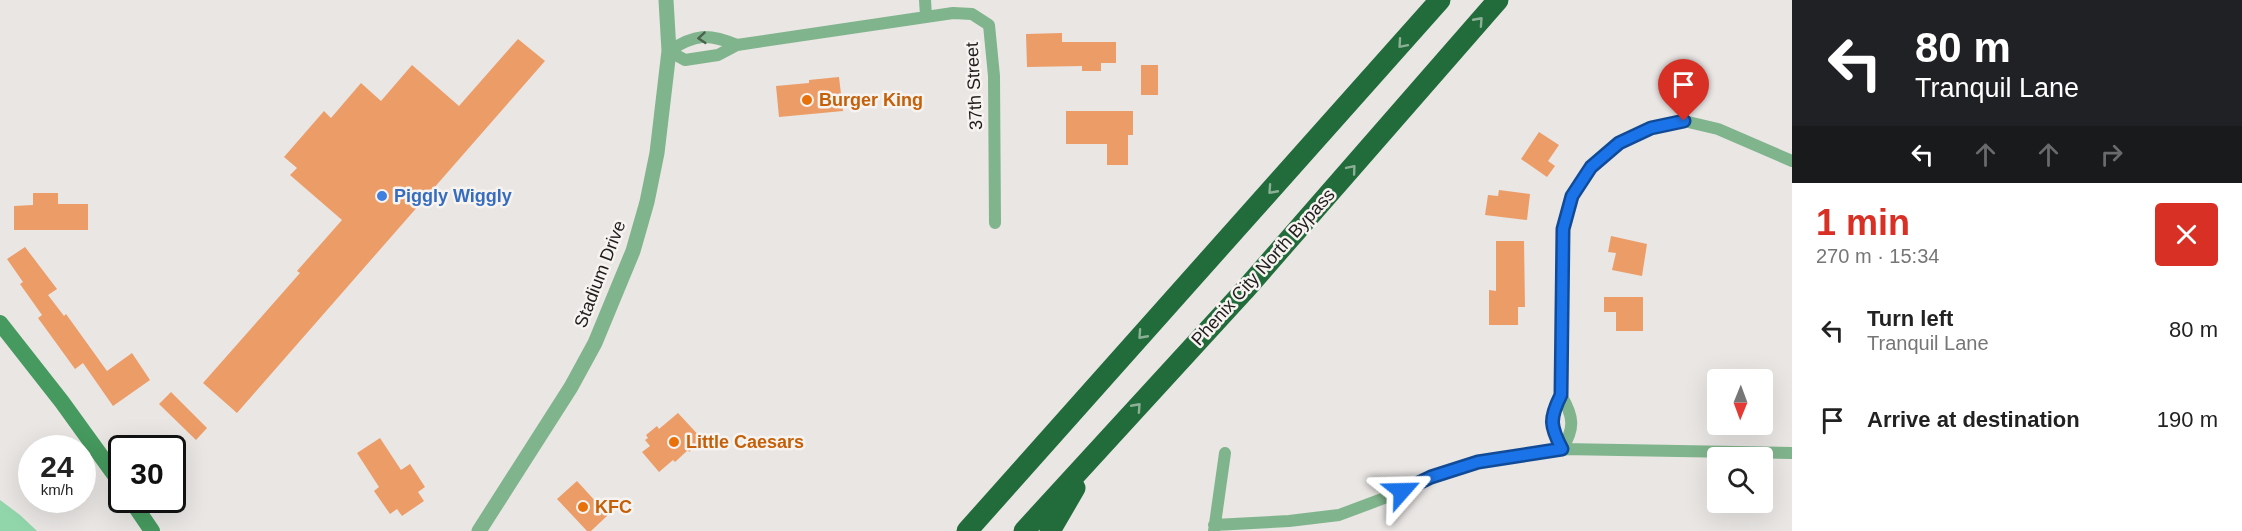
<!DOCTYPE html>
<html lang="en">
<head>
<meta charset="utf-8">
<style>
	:root { --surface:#fff; --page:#f2f2f2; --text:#222; --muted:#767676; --accent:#d93025 }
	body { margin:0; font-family:Arial,sans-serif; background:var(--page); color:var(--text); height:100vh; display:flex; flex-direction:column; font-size:22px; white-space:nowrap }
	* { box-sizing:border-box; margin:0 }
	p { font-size:20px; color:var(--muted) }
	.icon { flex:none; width:33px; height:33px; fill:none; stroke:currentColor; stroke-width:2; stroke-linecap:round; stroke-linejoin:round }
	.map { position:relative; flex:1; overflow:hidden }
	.sheet { display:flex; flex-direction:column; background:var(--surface); width:450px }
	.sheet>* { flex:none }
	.banner { background:#202124; color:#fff; overflow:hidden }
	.needle { width:39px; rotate:181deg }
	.buttons { position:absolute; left:1707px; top:369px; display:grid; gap:12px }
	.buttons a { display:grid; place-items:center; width:66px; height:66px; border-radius:6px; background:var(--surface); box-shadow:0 6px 24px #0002; font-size:30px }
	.speed { position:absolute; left:18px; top:435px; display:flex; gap:12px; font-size:30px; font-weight:700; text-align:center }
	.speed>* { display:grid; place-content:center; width:78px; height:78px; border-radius:50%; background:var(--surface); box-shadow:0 6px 24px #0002; line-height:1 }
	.speed small { font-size:15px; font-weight:400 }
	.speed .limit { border:3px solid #111; border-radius:9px; background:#fff; color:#111 }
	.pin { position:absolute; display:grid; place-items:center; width:51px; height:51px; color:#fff; margin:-62px -26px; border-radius:50% 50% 50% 0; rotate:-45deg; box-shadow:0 0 6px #0007 }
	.pin .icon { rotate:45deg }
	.me { position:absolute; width:66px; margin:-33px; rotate:65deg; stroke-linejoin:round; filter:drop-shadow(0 0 4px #0008) }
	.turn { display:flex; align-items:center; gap:21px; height:126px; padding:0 24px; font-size:27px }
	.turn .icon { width:78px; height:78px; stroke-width:2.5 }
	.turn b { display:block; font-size:42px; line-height:51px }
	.lanes { display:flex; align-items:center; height:57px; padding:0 24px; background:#0003; justify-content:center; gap:30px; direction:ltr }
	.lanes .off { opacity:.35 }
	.round { display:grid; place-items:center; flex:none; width:63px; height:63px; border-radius:6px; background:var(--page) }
	.overview { display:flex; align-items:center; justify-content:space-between; height:102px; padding:0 24px }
	h1 { font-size:36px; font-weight:700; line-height:45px; color:var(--accent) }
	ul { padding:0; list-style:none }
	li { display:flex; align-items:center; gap:18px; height:90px; padding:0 24px }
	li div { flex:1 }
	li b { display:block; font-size:22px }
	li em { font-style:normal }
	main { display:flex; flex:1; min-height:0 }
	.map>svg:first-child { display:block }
	.green { fill:#90d6aa }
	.building { fill:#ec9c67 }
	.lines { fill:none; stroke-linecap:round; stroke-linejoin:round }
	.minor { stroke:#80b48c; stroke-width:12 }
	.tertiary { stroke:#80b48c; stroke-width:15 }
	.secondary { stroke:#469a5f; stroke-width:16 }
	.motorway { stroke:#226c3b; stroke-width:21 }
	.oneway { stroke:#8cb096 }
	.oneway2 { stroke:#4a614e }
	.route-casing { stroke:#114b97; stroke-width:15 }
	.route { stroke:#1a73e8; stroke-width:10 }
	.food-dot { fill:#e8710a; stroke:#f6f3f1; stroke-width:2 }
	.shop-dot { fill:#3f7fe0; stroke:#f6f3f1; stroke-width:2 }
	.labels { text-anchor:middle; stroke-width:5; stroke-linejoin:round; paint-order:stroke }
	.street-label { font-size:18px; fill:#1e1d1c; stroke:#f6f3f1 }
	.food-label { font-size:18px; font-weight:bold; fill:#c56008; stroke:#f6f3f1; text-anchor:start }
	.shop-label { font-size:18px; font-weight:bold; fill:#366cbe; stroke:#f6f3f1; text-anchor:start }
</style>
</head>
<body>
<main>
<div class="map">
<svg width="1792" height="531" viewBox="0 0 1792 531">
	<rect width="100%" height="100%" fill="#e9e6e4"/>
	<path class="green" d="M0 500 20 515 37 531H0Z"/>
	<path class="building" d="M1062 33V42H1116V63H1101V71H1082V66L1027 67 1026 34Z
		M518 39 545 61 237 413 203 383 300 273 297 271 342 220 290 175 297 168 284 157 324 111 331 118 361 83 381 101 412 65 459 106Z
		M1141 65H1158V95H1141Z
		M839 77 843 111 779 117 776 86 809 83V80Z
		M1066 111H1133V135H1128V165H1107V144H1066Z
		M1539 132 1559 145 1548 161 1555 166 1547 177 1521 159Z
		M1499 190 1530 194 1527 220 1485 215 1488 195 1498 196Z
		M33 193H58V204H88V230H14V206L33 205Z
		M1611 236 1647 244 1642 276 1612 270 1616 253 1608 252Z
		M1496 241H1524L1525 307H1518V325H1489V290L1496 291Z
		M25 247 57 289 48 295 64 316 66 314 107 371 132 353 150 380 113 406 83 363 75 369 38 318 42 315 20 284 23 282 7 259Z
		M1604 297H1643V331H1616V312H1604Z
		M171 392 207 428 196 440 159 404Z
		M678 413 703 440 689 452 688 450 675 462 673 460 659 472 642 452 650 446 645 440 648 438 646 435 657 426 659 429Z
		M380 438 401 470 410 464 425 487 418 492 424 501 402 516 397 509 390 514 374 491 379 487 357 453Z
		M577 481 608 515 591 531H587L557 499Z"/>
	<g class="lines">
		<path class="minor" d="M925 0 926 16
			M737 45C708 33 695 34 669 51L685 60 718 55 737 45 953 13 972 14 989 25 994 76 995 223
			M1561 395C1574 417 1575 428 1562 449
			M1562 449C1551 427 1549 418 1561 395L1563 229 1572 196 1591 167 1619 143 1651 128 1684 121 1718 129 1792 161
			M1214 525 1289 521 1339 515 1387 497 1431 477 1478 462 1562 449 1792 453
			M1214 531 1225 453"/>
		<path class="tertiary" d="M479 531 571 387 595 343 633 251 647 202 657 153 669 51 666 0"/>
		<path class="secondary" d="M0 323 62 402 122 485
			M131 500 152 531"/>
		<path class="motorway" d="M967 531 1440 0
			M1024 531 1244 291 1498 0
			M1050 531 1075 488"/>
	</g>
	<defs><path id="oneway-chevron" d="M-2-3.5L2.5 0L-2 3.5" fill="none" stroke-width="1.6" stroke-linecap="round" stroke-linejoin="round" transform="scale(1.5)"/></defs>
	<g class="oneway">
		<use href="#oneway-chevron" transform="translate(1479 21) rotate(-48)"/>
		<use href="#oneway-chevron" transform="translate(1402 44) rotate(131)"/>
		<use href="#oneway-chevron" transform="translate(1352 169) rotate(-50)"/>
		<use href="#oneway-chevron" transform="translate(1272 190) rotate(132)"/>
		<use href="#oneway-chevron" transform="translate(1142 335) rotate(132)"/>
		<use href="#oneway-chevron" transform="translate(1137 407) rotate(-48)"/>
	</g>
	<use class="oneway2" href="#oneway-chevron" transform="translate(702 38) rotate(175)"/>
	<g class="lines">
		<defs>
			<path id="route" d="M1402 491 1431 477 1478 462 1562 449C1550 426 1549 419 1561 395L1563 229 1572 196 1591 167 1619 143 1651 128 1684 121"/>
		</defs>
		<use href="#route" class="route-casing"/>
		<use href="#route" class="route"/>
	</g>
	<g class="food-dot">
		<circle cx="807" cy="100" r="6"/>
		<circle cx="674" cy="442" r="6"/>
		<circle cx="583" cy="507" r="6"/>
	</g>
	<circle class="shop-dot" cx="382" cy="196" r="6"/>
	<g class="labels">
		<g class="street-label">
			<text transform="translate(974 86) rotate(-93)" y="6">37th Street</text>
			<text transform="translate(1263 267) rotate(-48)" y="6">Phenix City North Bypass</text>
			<text transform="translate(600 274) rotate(-69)" y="6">Stadium Drive</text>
		</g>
		<g class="food-label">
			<text x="819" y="106">Burger King</text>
			<text x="686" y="448">Little Caesars</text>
			<text x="595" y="513">KFC</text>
		</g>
		<g class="shop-label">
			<text x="394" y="202">Piggly Wiggly</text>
		</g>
	</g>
</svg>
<div class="buttons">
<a><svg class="needle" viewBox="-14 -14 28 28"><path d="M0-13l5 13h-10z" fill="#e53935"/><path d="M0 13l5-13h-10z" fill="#767676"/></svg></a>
<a><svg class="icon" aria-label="search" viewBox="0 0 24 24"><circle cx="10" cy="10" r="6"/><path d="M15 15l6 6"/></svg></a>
</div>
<div class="speed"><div>24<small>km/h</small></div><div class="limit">30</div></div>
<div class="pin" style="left:1684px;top:121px;background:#d93025"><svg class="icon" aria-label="arrive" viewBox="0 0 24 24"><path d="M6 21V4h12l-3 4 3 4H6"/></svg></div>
<svg class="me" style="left:1402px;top:491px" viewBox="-20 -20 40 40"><path d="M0-17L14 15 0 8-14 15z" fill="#1a73e8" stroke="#fff" stroke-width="4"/></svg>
</div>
<section class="sheet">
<div class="banner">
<div class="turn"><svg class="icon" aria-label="left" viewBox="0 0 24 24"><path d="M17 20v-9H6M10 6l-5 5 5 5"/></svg><div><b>80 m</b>Tranquil Lane</div></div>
<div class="lanes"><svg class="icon" aria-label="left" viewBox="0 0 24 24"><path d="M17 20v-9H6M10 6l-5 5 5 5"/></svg><svg class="icon off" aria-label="ahead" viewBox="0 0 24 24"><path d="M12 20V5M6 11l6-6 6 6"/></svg><svg class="icon off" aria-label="ahead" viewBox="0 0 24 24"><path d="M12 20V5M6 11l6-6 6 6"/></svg><svg class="icon off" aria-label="right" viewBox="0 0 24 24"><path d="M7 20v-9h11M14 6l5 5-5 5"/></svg></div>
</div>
<div class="overview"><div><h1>1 min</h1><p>270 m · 15:34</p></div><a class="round" style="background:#d93025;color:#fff"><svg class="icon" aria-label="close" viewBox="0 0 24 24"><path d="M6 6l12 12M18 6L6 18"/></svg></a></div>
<ul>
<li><svg class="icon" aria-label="left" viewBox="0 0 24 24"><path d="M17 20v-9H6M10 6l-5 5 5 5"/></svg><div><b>Turn left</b><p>Tranquil Lane</p></div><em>80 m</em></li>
<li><svg class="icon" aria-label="arrive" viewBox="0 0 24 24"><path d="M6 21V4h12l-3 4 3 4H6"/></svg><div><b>Arrive at destination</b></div><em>190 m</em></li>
</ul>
</section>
</main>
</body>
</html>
